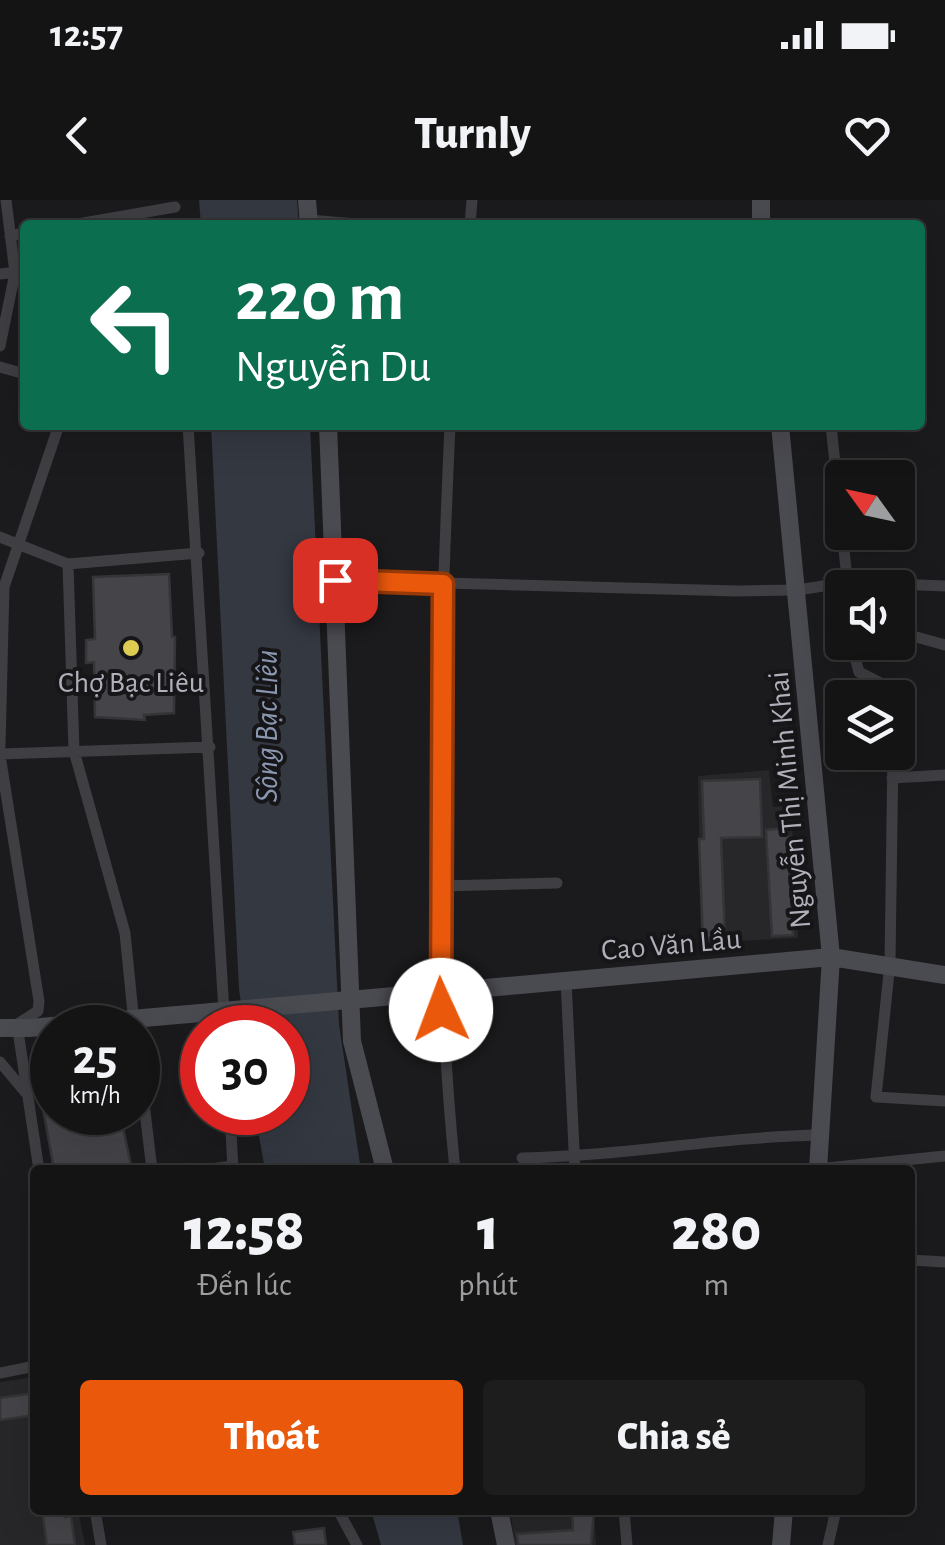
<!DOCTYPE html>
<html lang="vi">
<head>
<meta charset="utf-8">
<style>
	:root { --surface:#141415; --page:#1d1d1e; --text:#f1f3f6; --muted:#9d9ea0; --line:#333334; --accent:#ea580c }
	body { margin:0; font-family:"Alegreya Sans",sans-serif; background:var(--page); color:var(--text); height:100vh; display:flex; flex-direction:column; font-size:38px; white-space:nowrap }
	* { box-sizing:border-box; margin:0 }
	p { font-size:32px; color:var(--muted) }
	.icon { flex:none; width:55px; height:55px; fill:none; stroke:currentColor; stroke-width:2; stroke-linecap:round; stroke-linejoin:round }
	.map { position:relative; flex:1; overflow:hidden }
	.panel { position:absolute; left:30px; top:965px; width:885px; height:350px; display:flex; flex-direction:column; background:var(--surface); border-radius:10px; box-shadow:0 10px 40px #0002,0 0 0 2px var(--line) }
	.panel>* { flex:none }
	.hud { position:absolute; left:20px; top:20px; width:905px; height:210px; border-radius:10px; box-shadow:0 10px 40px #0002,0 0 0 2px var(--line); background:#0b6e4f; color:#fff; overflow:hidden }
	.needle { width:65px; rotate:303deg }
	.fabs { position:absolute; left:825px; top:260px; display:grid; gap:20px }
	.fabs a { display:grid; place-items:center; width:90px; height:90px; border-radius:10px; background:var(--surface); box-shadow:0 10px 40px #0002,0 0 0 2px var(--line); font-size:50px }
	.speed { position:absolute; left:30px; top:805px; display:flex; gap:20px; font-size:50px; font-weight:700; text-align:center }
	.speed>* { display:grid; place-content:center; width:130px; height:130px; border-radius:50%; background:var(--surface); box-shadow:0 10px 40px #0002,0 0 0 2px var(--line); line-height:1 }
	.speed small { font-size:25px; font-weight:400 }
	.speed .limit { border:15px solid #d22; background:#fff; color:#111 }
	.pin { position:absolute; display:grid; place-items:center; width:85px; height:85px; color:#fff; margin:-42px; border-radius:20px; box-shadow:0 5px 15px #0006 }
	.me { position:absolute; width:110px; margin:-55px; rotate:358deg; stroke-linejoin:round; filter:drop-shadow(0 0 8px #0008) }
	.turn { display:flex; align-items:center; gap:35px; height:210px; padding:0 50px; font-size:45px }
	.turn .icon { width:130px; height:130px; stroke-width:2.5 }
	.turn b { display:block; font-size:70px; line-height:85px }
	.eta { display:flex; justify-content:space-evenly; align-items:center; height:170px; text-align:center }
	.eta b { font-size:60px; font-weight:800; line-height:70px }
	.cta { display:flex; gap:20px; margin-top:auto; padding:20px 50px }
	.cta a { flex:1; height:115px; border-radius:10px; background:var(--accent); color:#fff; font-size:40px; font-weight:800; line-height:115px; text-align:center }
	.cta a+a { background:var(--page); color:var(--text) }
	.status { display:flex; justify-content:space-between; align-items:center; height:70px; padding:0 50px; background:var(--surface); direction:ltr }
	.status svg { height:28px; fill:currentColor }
	header { display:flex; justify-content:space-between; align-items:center; height:130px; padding:0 50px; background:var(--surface); font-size:45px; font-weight:800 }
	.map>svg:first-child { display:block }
	.built { fill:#272729 }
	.water { fill:#343841 }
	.building { fill:#454549; stroke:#353538; stroke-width:2.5 }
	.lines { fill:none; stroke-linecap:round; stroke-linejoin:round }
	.street { stroke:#3e3e43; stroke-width:11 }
	.secondary { stroke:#4a4a51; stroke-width:18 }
	.secondary-bridge { stroke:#4a4a51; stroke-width:18 }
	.route-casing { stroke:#983908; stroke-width:25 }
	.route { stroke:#ea580c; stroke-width:18 }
	.poi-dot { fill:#ddcb52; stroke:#161517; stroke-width:4 }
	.labels { text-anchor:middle; stroke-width:8; stroke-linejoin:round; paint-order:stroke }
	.poi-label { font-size:30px; fill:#afb0ba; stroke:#161517 }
	.street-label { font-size:30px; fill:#afb0ba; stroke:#161517 }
	.water-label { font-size:32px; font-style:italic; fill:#8a97b0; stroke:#161517 }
</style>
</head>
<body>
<div class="status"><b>12:57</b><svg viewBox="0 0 49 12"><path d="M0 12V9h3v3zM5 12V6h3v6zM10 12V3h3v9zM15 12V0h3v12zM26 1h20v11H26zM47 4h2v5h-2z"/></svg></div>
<header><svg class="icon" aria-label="back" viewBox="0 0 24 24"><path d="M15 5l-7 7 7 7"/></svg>Turnly<svg class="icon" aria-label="heart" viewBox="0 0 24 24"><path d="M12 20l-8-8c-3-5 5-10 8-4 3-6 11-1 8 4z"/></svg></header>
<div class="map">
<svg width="945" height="1345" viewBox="0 0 945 1345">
	<rect width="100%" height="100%" fill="#1b1a1c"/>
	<path class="built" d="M769 570 773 607 791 606 798 738 701 743 698 576Z
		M34 1177 35 1310H78L85 1345H0V1182Z
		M510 1310H594L596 1345H515Z"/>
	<path class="water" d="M199 0H297L299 25H201Z
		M211 225H310L339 825 361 970H265L255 913 288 912V828L244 827 239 789Z
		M371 1310H457L463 1345H381Z"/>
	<path class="building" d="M169 374 172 437H175L174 513 144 515 145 520 95 517 94 462 86 463V440L95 439 93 377Z
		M760 579 762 637 721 638 725 739 703 740 699 639H704L702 581Z
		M787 628 793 735 772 736 766 630Z
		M52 878V912H85V926L122 923 132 970H54L38 880Z
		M35 1193V1215L0 1220V1198Z
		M42 1310H64L65 1317 71 1316 75 1345H47Z
		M572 1310H594L591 1345H518L517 1334 573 1330Z
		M324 1328 326 1345H295L293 1332Z"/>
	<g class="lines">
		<path class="street" d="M309 20 368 25
			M72 25 175 7
			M470 25 472 0
			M10 36 25 33
			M0 74 25 71
			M0 146 15 73 6 0
			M0 167 25 174
			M188 225 225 828
			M450 225C439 473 430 722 455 970
			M831 225 848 388
			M0 337 68 364 199 353
			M68 364 74 551 125 733 134 823
			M335 380 737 391 798 390 848 382 945 386
			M898 432 945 445
			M851 442 859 472 888 487 891 498
			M0 546 4 387 59 225
			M893 552 890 763 876 897 945 901
			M0 554 210 547
			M0 555 39 801 38 811 19 823 18 831 39 970
			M892 578 945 575
			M441 686 557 683
			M566 780 575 970
			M138 853 152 970
			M0 862 26 893
			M230 912 233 970
			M522 958C623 956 720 937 820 935
			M816 969 945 956
			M203 970 233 966
			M910 1060 945 1062
			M0 1173 35 1166
			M95 1310 101 1345
			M338 1310 357 1345
			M624 1310 627 1345
			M828 1345 836 1310"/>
		<path class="secondary" d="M307 0 309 25
			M761 0V25
			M328 225 352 841 385 970
			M780 225 831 757 818 970
			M520 785 831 757 945 775
			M0 828H29
			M499 1310 506 1345
			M781 1345 784 1310"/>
		<path class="secondary-bridge" d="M29 828 520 785"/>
	</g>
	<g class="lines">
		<defs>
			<path id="route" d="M335 380 443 384 441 810"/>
		</defs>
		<use href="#route" class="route-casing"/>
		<use href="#route" class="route"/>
	</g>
	<circle class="poi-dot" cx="131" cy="448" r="10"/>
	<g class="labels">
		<g class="poi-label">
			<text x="131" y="492">Chợ Bạc Liêu</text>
		</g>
		<g class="street-label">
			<text transform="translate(789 600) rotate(-95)" y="10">Nguyễn Thị Minh Khai</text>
			<text transform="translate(671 744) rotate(-5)" y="10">Cao Văn Lầu</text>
		</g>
		<g class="water-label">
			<text transform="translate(266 526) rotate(-90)" y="11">Sông Bạc Liêu</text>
		</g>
	</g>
</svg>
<div class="fabs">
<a><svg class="needle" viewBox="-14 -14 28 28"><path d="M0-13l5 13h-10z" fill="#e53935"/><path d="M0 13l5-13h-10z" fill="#9d9ea0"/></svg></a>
<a><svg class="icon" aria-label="sound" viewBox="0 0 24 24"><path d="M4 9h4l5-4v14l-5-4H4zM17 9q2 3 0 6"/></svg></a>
<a><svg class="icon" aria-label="layers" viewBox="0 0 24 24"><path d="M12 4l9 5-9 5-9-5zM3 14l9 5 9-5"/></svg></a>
</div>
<div class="speed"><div>25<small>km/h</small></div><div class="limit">30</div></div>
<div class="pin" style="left:335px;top:380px;background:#d93025"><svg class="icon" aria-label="arrive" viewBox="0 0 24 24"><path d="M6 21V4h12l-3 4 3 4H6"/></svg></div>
<svg class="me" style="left:441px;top:810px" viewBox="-20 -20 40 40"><circle r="19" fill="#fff"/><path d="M0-13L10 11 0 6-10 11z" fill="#ea580c"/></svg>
<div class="hud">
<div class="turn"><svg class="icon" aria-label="left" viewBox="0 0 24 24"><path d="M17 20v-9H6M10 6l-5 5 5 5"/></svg><div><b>220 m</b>Nguyễn Du</div></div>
</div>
<section class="panel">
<div class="eta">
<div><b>12:58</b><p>Đến lúc</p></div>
<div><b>1</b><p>phút</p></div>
<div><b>280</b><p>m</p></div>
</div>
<div class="cta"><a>Thoát</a><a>Chia sẻ</a></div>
</section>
</div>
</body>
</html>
